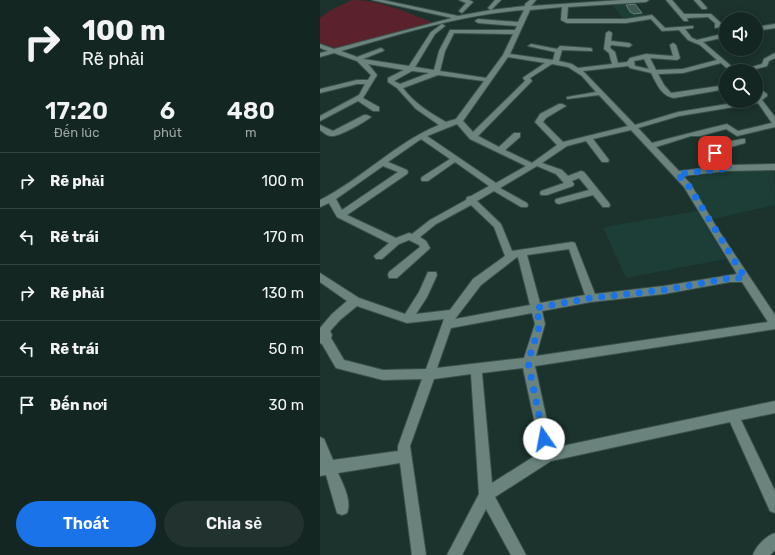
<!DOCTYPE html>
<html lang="vi">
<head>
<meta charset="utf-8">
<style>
	:root { --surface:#142622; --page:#21322f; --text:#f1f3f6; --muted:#9da5a5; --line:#334340; --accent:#1a73e8 }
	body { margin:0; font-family:Rubik,sans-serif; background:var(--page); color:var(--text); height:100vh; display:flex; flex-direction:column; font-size:15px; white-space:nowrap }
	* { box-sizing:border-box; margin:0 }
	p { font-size:13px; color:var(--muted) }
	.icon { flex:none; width:22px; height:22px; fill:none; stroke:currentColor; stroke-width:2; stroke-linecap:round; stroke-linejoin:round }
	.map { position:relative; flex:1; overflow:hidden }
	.side { display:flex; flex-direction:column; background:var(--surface); width:320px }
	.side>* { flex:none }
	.guide { background:#142622; color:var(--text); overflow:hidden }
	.controls { position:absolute; left:399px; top:12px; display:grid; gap:8px }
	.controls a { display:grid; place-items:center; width:44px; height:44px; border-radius:50%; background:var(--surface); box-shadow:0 2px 10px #0003,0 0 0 1px var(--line); font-size:20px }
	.pin { position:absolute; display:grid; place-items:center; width:34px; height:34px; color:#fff; margin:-17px; border-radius:8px; box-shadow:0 2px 6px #0006 }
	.me { position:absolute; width:44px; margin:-22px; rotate:348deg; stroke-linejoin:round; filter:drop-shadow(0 0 3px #0008) }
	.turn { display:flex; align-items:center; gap:14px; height:84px; padding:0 16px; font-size:18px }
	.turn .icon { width:52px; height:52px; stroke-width:2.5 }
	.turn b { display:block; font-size:28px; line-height:34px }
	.eta { display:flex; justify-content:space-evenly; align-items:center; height:68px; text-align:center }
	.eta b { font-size:24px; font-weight:600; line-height:28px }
	.cta { display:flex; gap:8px; margin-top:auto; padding:8px 16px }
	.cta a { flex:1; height:46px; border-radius:24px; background:var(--accent); color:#fff; font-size:16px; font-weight:600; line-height:46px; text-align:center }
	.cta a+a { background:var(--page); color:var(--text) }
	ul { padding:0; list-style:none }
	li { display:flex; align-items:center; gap:12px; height:56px; padding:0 16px; border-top:1px solid var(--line) }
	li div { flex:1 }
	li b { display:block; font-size:15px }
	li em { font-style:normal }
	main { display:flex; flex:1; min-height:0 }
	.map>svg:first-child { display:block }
	.built { fill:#1d3d37 }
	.green { fill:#5c222c }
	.building { fill:#405953; stroke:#647e78 }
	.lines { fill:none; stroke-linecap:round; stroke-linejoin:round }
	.minor-casing { stroke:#3c504c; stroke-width:2 }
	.minor { fill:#6a847d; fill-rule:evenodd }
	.route { stroke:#1a73e8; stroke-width:7; stroke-dasharray:0 12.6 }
</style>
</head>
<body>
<main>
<section class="side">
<div class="guide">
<div class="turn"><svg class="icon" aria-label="right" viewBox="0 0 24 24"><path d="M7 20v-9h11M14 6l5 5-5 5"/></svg><div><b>100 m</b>Rẽ phải</div></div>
</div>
<div class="eta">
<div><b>17:20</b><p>Đến lúc</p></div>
<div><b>6</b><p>phút</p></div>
<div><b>480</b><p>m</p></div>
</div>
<ul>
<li><svg class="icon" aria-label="right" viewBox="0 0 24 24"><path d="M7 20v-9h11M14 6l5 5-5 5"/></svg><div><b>Rẽ phải</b></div><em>100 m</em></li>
<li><svg class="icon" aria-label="left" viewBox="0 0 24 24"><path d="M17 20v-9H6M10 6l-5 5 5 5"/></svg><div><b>Rẽ trái</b></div><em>170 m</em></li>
<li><svg class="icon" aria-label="right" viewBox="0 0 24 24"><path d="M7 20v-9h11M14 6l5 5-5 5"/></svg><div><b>Rẽ phải</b></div><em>130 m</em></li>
<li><svg class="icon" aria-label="left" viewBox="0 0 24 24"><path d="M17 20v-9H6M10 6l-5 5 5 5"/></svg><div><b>Rẽ trái</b></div><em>50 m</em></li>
<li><svg class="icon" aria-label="arrive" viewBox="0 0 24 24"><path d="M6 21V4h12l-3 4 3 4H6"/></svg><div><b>Đến nơi</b></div><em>30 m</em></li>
</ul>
<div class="cta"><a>Thoát</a><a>Chia sẻ</a></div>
</section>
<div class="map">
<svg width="455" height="555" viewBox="0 0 455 555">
	<rect width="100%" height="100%" fill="#1b322d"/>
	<path class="built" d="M315 3 326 17 304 19 292 5Z
		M454 169 455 205 393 219 367 178 403 172Z
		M377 211 406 259 306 278 283 228 301 224Z"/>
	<path class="green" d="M32 0C61 0 88 13 114 23L22 50 0 43V18L11 10Z"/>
	<path class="building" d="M315 4 322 13 314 14 310 12 306 5Z"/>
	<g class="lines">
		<defs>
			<path id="minor" d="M52 0H63L138 16 171 10 168 8 175 0H181L171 10 205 6V4L210 0H216L211 6 302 0H329L326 2 248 7 247 19H306L332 15 345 28 373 26V28L365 29 372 38 377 40 406 33V37L383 42 417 71H410L401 63 363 73 338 74 344 85 351 93 406 85V89L354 98C341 96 337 84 331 73L310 68 308 66 263 71 315 125 358 112 426 101H436V97L440 95 436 91V86L447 94V96L442 100 455 117V127L417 136 406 129 380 136H371L336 147 359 171 404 166 392 155V149L402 143 422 139H425V143L400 150 399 152 413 165 455 164V170L407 171 363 176 370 183 397 228 455 315V329L215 366 233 448 455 401V413L421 420 455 491V513L450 511 410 422 231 461 175 497 206 555H191L166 509 142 555H127L159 494 151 374 114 379 90 446 106 555H92L80 463 18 473C23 484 32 501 27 513L22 515 17 513 6 475 0 476V437L4 439 13 460 78 451V446L102 379 63 380 16 368 2 344 0 343V328L12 314 27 301 0 282V273L39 298 85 314 99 292 108 272H116L117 275 107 297 96 314 130 310 153 279 185 256 174 227 151 205 116 224 100 237 106 241 110 248 108 250 77 278H69L68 275 69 272 100 247 99 245 89 240 79 244 62 259H56L54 256 69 243 17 217 9 203 0 207V200C42 179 75 143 119 125L96 109 77 88 68 82V78L84 70 48 64 57 75 43 98 59 107V111H53L38 101 0 121V116L39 95 45 84H37L0 93V89L37 80H48L51 75 37 61 14 53 0 57V53L8 51 0 48V44L14 49 132 18ZM242 7 241 20 247 23H306L331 19 342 31 359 30 368 40 380 45 397 60 363 69 336 70 330 58 357 60 360 58 356 45 353 43 350 45 353 56 326 54 310 58 307 62 298 63 295 52 290 48 291 45 309 47 312 45 309 43 291 41 292 33 289 31 286 33 284 49 289 53 292 64 258 68 252 64 239 61 242 50 272 51V49L270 48 240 46 237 49 211 44 208 46 235 52 233 60 190 54 210 10ZM204 10 198 22 158 19 155 21 158 23 197 26 195 30H130L119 51 114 70 95 67 115 34 125 26 122 24 111 32 89 66 43 59 63 51 64 50 61 48 37 57 21 51C81 34 142 14 204 10ZM134 33 193 34 183 55 166 78 120 71 125 51ZM188 57 225 63 204 77 203 78 205 81 153 132 143 121ZM324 59 329 69 315 66 314 61ZM232 64 248 67 262 76 276 92 247 97V99L279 95 308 126 243 142 223 122 226 118 246 106 242 104H239L220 114 215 122 237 145 212 163 185 150 200 137V133H194L179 147 158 136 211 82 212 81 210 78ZM92 71 109 73 80 84 74 81ZM118 75 164 81 136 119 126 122C110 113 94 103 83 88ZM438 103 452 123 418 131 407 124C382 130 357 136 332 143L318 128 359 116ZM137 124 150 139 206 166 176 183 107 136ZM311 130 364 187 417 274 344 286 275 294 255 243 252 242 192 251 181 224 157 201 174 191 201 207H207L208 205 207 203 180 188 217 166 236 174 244 183 221 191 220 193 221 195H227L253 186 254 184 252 181 259 178 269 190 236 199 235 201 236 203 239 204 273 195 283 207H289L290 205 289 203 264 172 261 171 248 176 242 170 222 163 247 146 266 141 282 162H288L289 160 273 139ZM101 139 130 159 102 177 101 179 102 181H108L135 162 169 186 151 196 147 197 146 200 110 220 92 234 89 233 76 238 27 215 87 174 88 172 87 170 68 162ZM63 166 78 172 22 210 16 199ZM249 249 265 295 220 303 207 255ZM197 257H198L210 305 135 319 161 285ZM410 282H422L448 322 216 356 225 324 222 311 271 302 344 294ZM37 306 87 323 124 319 106 369 63 370 24 360 11 338 12 335 10 331 20 320ZM212 313 215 324 204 358 117 368 131 328ZM203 368 221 452 172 483 162 373Z
				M139 0H149L153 2 142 13 139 11 146 3Z
				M346 0H352L364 14H391L401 23 400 27 395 28V23L388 17 367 18 368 21H364Z
				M374 0H380L387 8 386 9H382Z
				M455 24V28L436 31V27Z
				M455 53V58L449 61 447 66 429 71H418L442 64 444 59Z
				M44 115H47L51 117C45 122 19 137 11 136 7 136 3 132 0 130V125L13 131Z
				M455 533V550L450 555H433C436 546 446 536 455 533Z"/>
		</defs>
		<use href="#minor" class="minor-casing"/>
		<use href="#minor" class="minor"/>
	</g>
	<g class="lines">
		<path class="route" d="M224 439 208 362 220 324 216 308 271 298 344 290 410 278H425L368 185 357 174 411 168 395 153"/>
	</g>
</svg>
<div class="controls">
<a><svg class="icon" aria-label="sound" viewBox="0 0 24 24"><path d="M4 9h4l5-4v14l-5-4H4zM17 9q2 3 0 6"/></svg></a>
<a><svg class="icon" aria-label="search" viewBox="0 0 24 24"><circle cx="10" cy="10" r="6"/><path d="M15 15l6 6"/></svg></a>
</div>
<div class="pin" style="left:395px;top:153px;background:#d93025"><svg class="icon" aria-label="arrive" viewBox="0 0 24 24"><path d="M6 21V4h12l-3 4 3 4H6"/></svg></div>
<svg class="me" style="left:224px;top:439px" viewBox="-20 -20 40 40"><circle r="19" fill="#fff"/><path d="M0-13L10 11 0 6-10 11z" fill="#1a73e8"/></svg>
</div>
</main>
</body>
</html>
